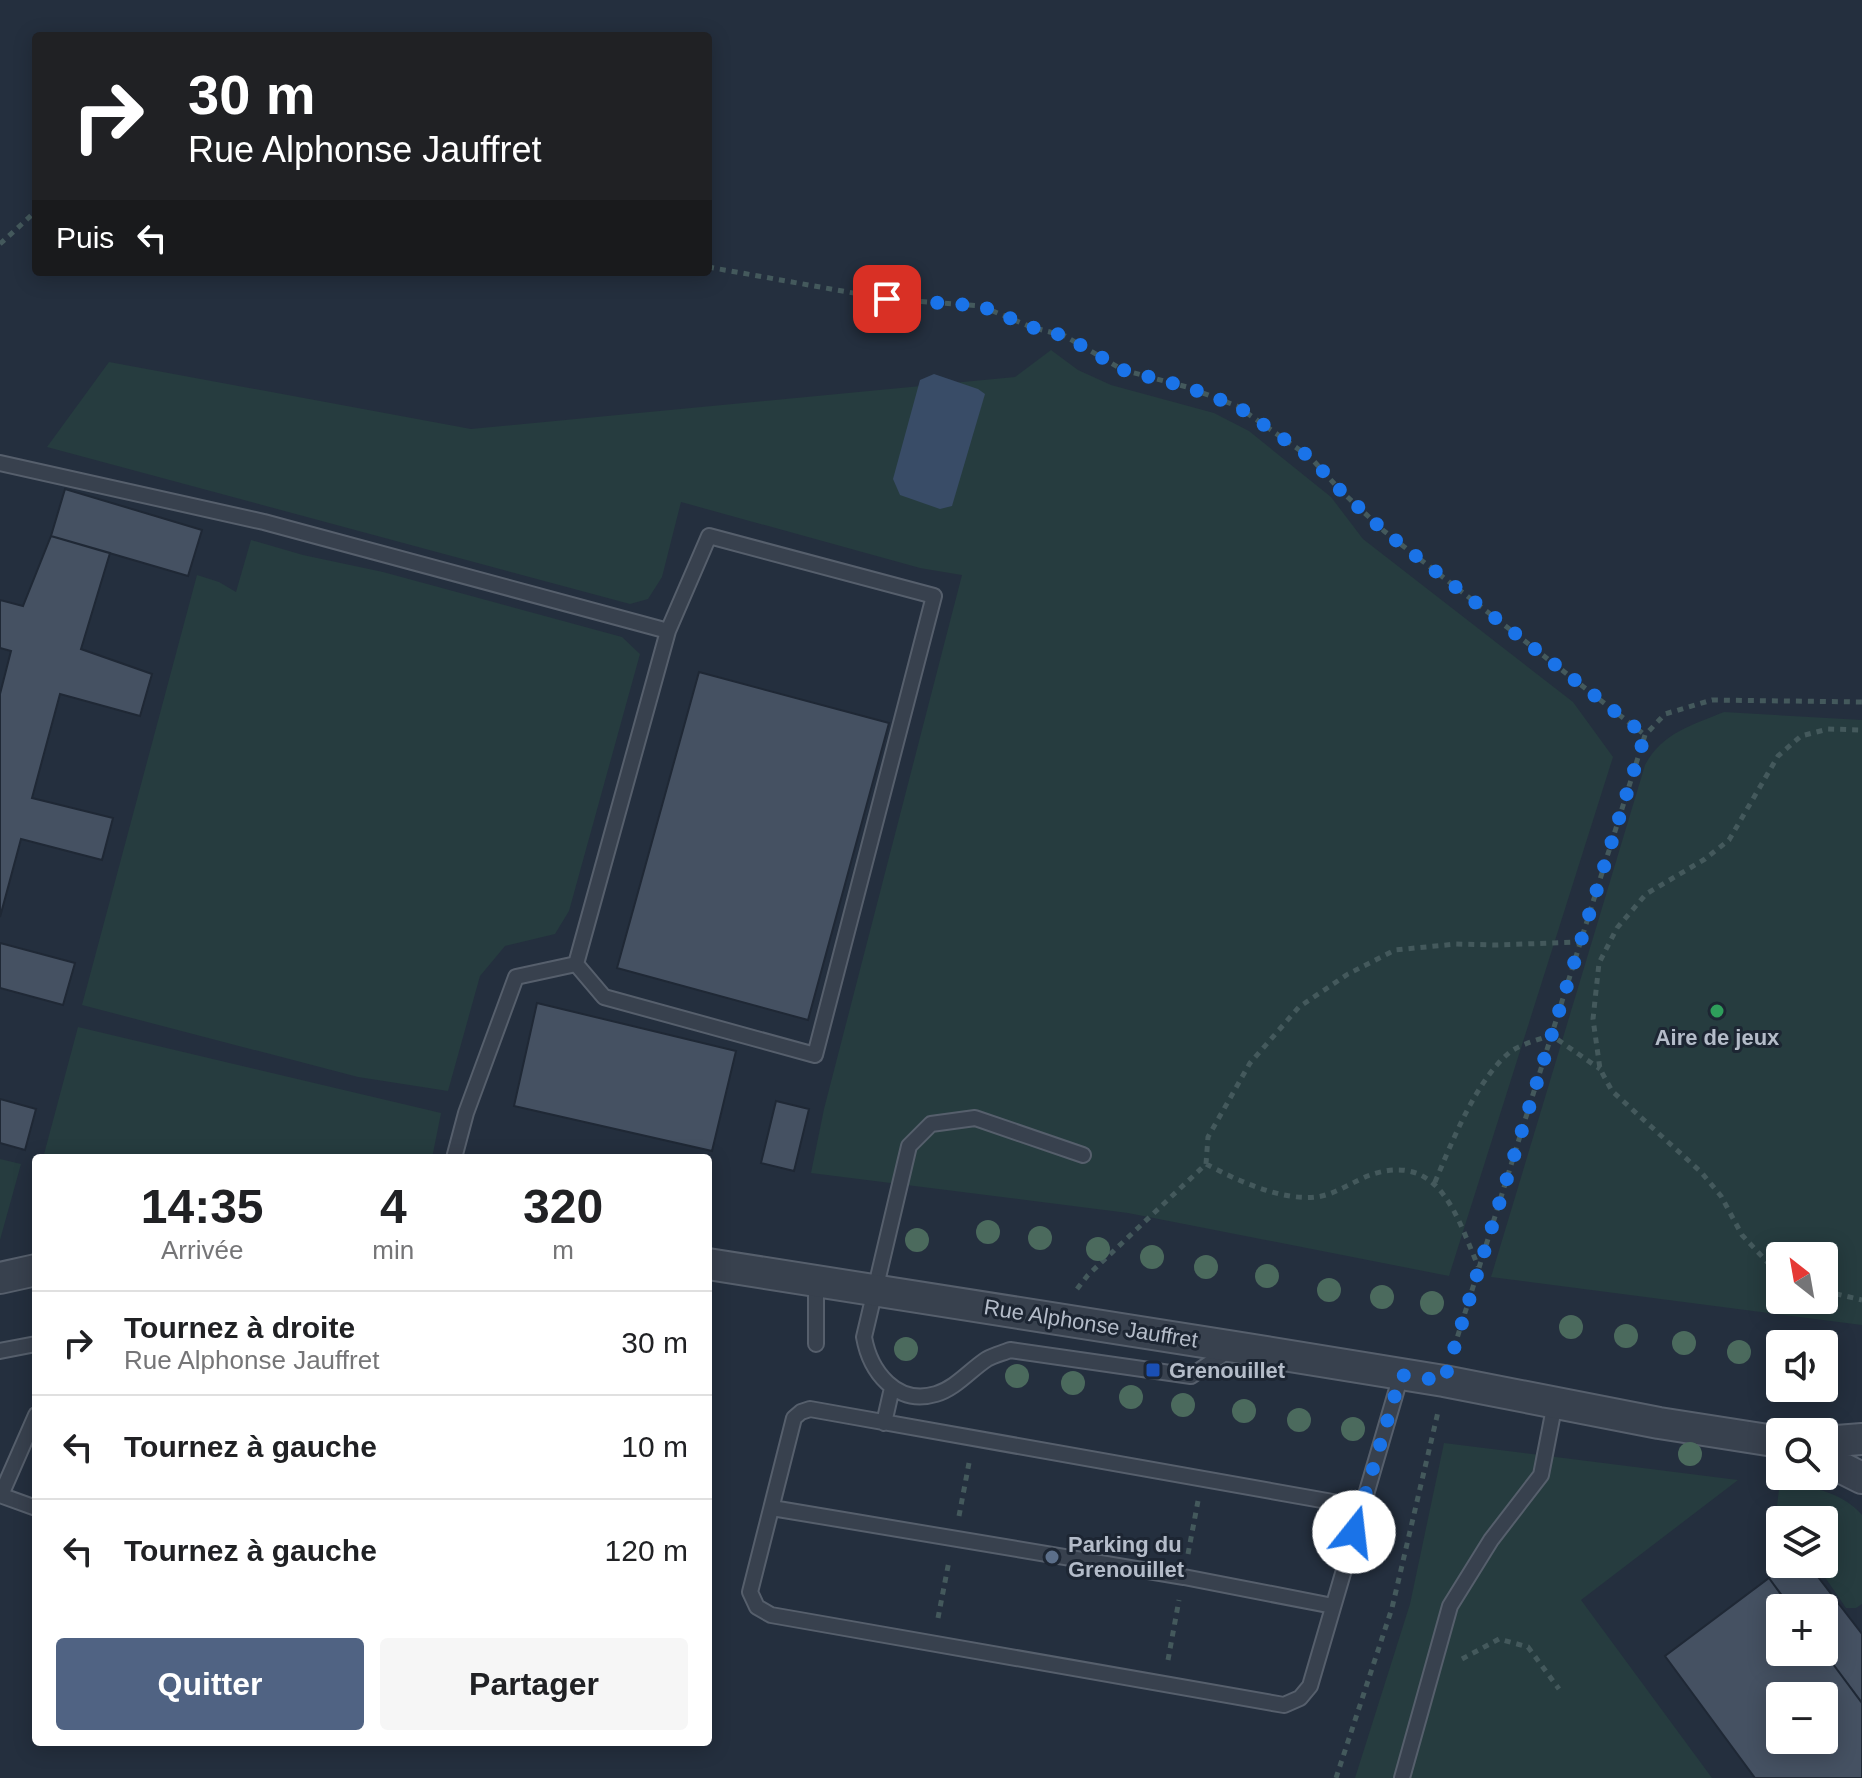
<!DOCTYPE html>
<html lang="fr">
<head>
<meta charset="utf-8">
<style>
	:root { --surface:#fff; --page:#f6f6f6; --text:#202124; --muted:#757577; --line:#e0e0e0; --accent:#506383 }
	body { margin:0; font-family:Arial,sans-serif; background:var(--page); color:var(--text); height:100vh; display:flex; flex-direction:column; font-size:30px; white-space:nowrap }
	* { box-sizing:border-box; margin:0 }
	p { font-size:26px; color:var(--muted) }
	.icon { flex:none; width:44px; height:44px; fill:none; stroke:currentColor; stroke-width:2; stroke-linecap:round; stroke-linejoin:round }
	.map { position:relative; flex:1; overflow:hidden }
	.details { position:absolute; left:32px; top:1154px; width:680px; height:592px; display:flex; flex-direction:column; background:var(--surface); border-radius:8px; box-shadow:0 4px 20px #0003 }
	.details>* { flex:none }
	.banner { position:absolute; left:32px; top:32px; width:680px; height:244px; border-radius:8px; box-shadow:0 4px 20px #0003; background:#202124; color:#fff; overflow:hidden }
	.needle { width:52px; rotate:329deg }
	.fabs { position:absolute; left:1766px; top:1242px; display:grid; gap:16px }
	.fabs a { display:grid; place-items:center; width:72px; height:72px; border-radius:8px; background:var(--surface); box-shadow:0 4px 20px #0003; font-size:40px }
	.pin { position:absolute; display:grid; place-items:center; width:68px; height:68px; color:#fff; margin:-34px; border-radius:16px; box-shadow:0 4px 12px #0006 }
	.me { position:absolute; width:88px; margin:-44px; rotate:16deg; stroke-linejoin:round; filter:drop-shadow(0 0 6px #0008) }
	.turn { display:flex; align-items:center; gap:28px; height:168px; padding:0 24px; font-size:36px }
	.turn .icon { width:104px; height:104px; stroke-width:2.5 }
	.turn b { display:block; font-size:56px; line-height:68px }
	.then { display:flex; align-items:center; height:76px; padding:0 24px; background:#0003; gap:16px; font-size:30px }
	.eta { display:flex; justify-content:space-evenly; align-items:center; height:136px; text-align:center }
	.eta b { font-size:48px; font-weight:800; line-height:56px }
	.button { display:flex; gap:16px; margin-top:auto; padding:16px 24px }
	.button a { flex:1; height:92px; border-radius:8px; background:var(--accent); color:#fff; font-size:32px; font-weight:800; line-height:92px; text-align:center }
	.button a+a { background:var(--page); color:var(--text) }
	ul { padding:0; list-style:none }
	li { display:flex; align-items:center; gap:24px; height:104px; padding:0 24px; border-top:2px solid var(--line) }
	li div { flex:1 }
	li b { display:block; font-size:30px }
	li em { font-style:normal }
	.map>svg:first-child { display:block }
	.green { fill:#263c3f; fill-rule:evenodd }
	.water { fill:#394c67 }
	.building { fill:#455162; stroke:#1f2835; stroke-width:2; fill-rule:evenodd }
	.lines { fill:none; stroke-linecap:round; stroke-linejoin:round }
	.lane-casing { stroke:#565f6c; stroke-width:18 }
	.street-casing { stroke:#565f6c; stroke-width:34 }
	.path { stroke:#44595c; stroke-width:5; stroke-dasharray:6 6; stroke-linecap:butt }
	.lane { stroke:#38414e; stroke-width:14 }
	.street { stroke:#38414e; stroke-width:30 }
	.tree { fill:#4b6a5d }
	.route { stroke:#1a73e8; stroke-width:14; stroke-dasharray:0 25.2 }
	.leisure-dot { fill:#2e9e5b; stroke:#1d2633; stroke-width:3 }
	.transit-dot { fill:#1a4fb4; stroke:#1d2633; stroke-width:3 }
	.service-dot { fill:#5c6f8a; stroke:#1d2633; stroke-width:3 }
	.labels { text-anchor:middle; stroke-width:6; stroke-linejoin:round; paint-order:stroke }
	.poi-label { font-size:22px; font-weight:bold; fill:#b4bcc9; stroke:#1d2633; text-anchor:start }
	.street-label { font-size:22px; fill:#b4bcc9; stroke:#1d2633 }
</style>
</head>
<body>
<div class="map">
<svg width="1862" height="1778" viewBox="0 0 1862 1778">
	<rect width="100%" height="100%" fill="#242f3e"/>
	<path class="green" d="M1051 350 1078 370 1111 385 1214 413 1249 431 1331 497 1363 539 1573 702 1613 757 1449 1276 1128 1213 811 1173 824 1109 962 575 920 568 681 502 662 577 648 599 630 604 47 447 109 362 471 429 1015 377Z
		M251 540 303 555 383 572 622 637 640 654 569 911 555 934 505 946 480 976 448 1091 358 1077 82 1005 197 575 219 582 236 592Z
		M1724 712 1862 720V1325L1491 1277 1645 765C1662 733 1692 725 1724 712ZM1780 1256H1824V1300H1780Z
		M78 1027 441 1113 432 1158H43Z
		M0 1159 21 1164 0 1240Z
		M1444 1443 1738 1480 1581 1600 1712 1778H1355L1410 1604Z
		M1780 1481C1809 1487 1842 1491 1862 1515V1604L1856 1608H1846L1816 1564H1824V1520H1787L1777 1506Z"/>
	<path class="water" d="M934 374 978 389 985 394 952 506 940 509 900 495 893 479 920 380Z"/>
	<path class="building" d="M65 489 202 530 188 576 51 536Z
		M51 536 110 553 81 649 152 674 140 716 60 694 32 798 113 818 102 860 21 839 0 917V694L11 651 0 648V600L23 606Z
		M699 672 889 723 808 1020 617 968Z
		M0 943 75 963 63 1005 0 988Z
		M537 1003 736 1051 712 1151 514 1106Z
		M0 1099 36 1109 25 1150 0 1143Z
		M776 1101 809 1109 794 1171 761 1163Z
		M1788 1564H1808L1862 1634V1703L1824 1652V1608H1791L1769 1578Z
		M1769 1578 1791 1608H1780V1652H1824L1862 1703V1778H1755L1665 1656ZM1780 1696H1824V1740H1780Z"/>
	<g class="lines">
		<defs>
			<path id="lane" d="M0 463 264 522 668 631 576 964 516 977 466 1113 454 1158
				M576 964 604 997 815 1055 934 596 709 536 668 631
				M1083 1155 975 1118 931 1124 909 1146 864 1337C870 1371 896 1406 936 1394 956 1388 970 1370 987 1359 994 1355 1003 1353 1010 1350L1191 1376 1231 1349
				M816 1280V1344
				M0 1351 36 1344
				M884 1423 892 1388
				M0 1495 36 1508
				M1 1495 36 1415
				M1361 1507 810 1409 801 1412 794 1418 750 1592 757 1607 771 1615 1284 1705 1300 1698 1310 1686 1401 1375
				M772 1508 1184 1577 1333 1606
				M1402 1778 1450 1606 1491 1540 1541 1475 1555 1403"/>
			<path id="street" d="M708 1264 1235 1347 1444 1381 1659 1423 1780 1442
				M0 1278 36 1270
				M1824 1442 1862 1439
				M1824 1459 1862 1478"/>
		</defs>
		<use href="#lane" class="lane-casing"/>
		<use href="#street" class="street-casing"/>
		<path class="path" d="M0 244 36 211
			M708 267 887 299 981 306 1031 327 1065 336 1123 370 1187 387 1237 406 1311 458 1340 490 1384 531 1645 735
			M1206 1164 1208 1137 1250 1063 1299 1007 1348 974 1395 950 1456 944 1496 945 1580 942
			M1435 1182C1452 1142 1476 1080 1510 1052 1521 1044 1538 1040 1551 1035L1600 1069
			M1780 1272 1770 1265 1742 1235 1721 1196 1701 1172 1612 1091 1600 1069 1593 1019 1599 963 1617 928 1646 894 1705 859 1729 840 1778 756 1801 736 1828 729 1862 730
			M1077 1289 1088 1275 1206 1164C1236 1180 1281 1201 1316 1197 1335 1195 1355 1180 1373 1174 1440 1153 1457 1217 1478 1266
			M1824 1291 1862 1300
			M1454 1348 1645 735 1665 714 1712 700 1862 702
			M959 1516 969 1463
			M1188 1554 1198 1501
			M938 1618 949 1561
			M1462 1659 1499 1639 1528 1647 1559 1689
			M1168 1660 1179 1600
			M1336 1778 1392 1608 1438 1412"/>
		<use href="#lane" class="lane"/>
		<use href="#street" class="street"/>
	</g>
	<g class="tree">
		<circle cx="988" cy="1232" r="12"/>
		<circle cx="1040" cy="1238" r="12"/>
		<circle cx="917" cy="1240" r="12"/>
		<circle cx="1098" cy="1249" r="12"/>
		<circle cx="1152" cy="1257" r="12"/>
		<circle cx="1206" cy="1267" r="12"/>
		<circle cx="1267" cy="1276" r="12"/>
		<circle cx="1329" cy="1290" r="12"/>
		<circle cx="1382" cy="1297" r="12"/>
		<circle cx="1432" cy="1303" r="12"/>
		<circle cx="1571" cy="1327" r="12"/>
		<circle cx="1626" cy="1336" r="12"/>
		<circle cx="1684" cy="1343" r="12"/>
		<circle cx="906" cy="1349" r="12"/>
		<circle cx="1739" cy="1352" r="12"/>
		<circle cx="1017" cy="1376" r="12"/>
		<circle cx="1073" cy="1383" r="12"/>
		<circle cx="1131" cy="1397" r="12"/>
		<circle cx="1183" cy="1405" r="12"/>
		<circle cx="1244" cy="1411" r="12"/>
		<circle cx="1299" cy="1420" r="12"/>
		<circle cx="1353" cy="1429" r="12"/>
		<circle cx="1690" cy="1454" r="12"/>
	</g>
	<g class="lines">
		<path class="route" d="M887 299 981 306 1031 327 1065 336 1123 370 1187 387 1237 406 1311 458 1340 490 1384 531 1645 735 1444 1381 1401 1375 1354 1532"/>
	</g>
	<circle class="leisure-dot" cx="1717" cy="1011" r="8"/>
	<rect class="transit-dot" x="1145" y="1362" width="16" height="16" rx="4"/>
	<circle class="service-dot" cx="1052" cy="1557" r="8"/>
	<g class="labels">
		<g class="poi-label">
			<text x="1717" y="1045" text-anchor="middle">Aire de jeux</text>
			<text x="1169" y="1378">Grenouillet</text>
			<text x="1068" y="1552">Parking du<tspan x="1068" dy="25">Grenouillet</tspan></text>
		</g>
		<g class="street-label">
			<text transform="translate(1091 1323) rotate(9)" y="8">Rue Alphonse Jauffret</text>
		</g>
	</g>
</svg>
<div class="fabs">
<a><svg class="needle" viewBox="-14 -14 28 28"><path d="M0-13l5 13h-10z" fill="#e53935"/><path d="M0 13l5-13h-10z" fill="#757577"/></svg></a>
<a><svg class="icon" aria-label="sound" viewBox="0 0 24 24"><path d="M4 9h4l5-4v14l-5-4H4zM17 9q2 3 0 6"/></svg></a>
<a><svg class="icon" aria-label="search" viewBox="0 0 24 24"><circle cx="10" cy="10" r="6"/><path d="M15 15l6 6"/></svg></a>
<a><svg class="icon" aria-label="layers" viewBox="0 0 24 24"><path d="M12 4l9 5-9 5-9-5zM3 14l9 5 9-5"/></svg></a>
<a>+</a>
<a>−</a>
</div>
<div class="pin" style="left:887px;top:299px;background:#d93025"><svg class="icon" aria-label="arrive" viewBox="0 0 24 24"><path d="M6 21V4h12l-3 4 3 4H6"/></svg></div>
<svg class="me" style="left:1354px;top:1532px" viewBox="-20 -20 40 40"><circle r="19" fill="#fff"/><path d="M0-13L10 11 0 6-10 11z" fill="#1a73e8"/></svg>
<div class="banner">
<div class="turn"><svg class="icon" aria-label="right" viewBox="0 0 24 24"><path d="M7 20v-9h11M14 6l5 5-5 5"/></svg><div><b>30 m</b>Rue Alphonse Jauffret</div></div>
<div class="then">Puis<svg class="icon" aria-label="left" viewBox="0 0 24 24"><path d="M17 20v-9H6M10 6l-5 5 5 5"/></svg></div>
</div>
<section class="details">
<div class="eta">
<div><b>14:35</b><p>Arrivée</p></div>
<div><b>4</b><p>min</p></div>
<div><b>320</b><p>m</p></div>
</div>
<ul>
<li><svg class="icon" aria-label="right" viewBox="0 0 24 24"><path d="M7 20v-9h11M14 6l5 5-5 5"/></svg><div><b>Tournez à droite</b><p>Rue Alphonse Jauffret</p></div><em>30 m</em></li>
<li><svg class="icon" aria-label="left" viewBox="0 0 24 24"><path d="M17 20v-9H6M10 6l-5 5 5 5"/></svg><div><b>Tournez à gauche</b></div><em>10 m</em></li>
<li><svg class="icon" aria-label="left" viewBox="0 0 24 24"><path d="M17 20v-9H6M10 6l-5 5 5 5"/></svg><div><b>Tournez à gauche</b></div><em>120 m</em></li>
</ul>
<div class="button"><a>Quitter</a><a>Partager</a></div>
</section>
</div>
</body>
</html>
